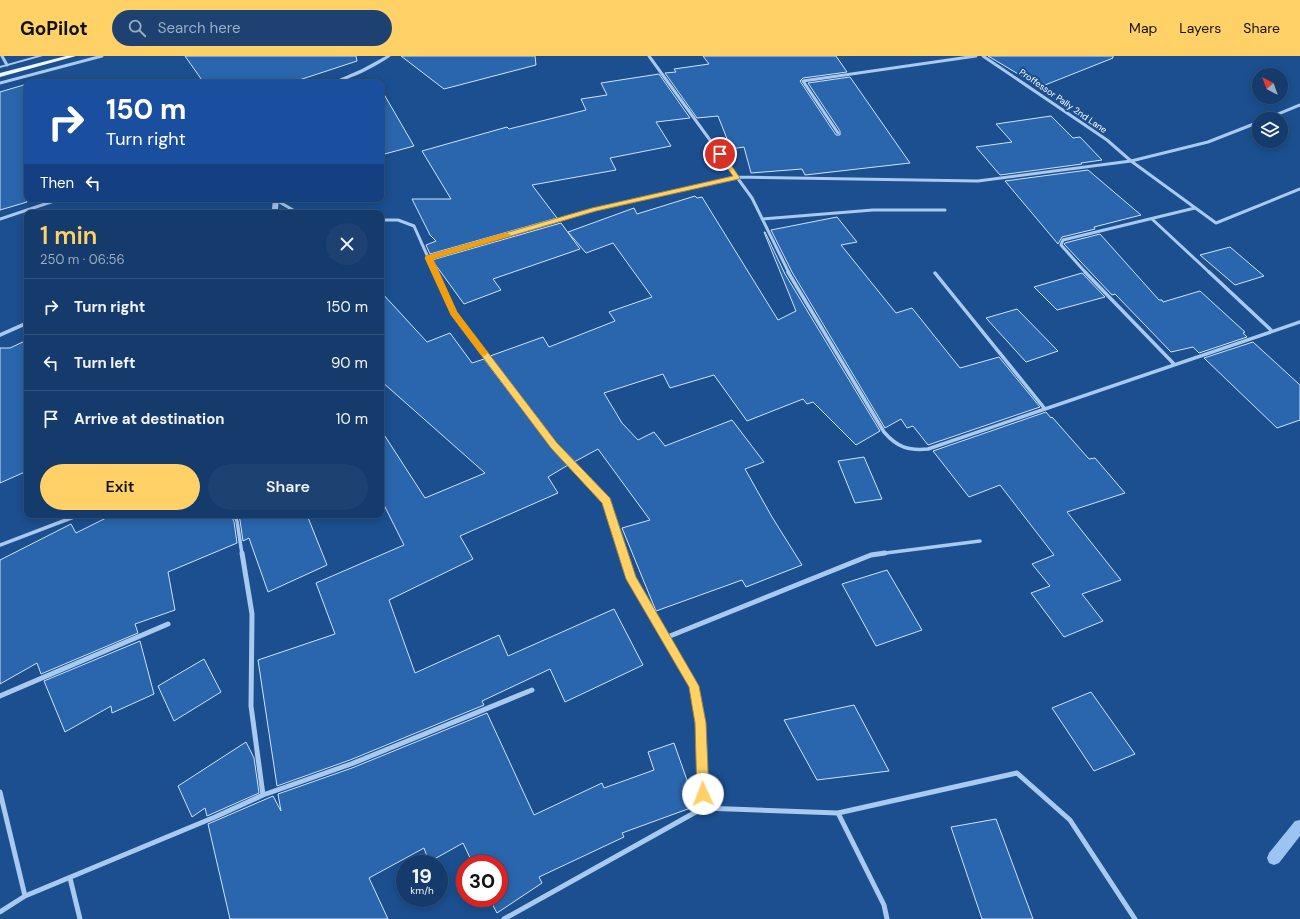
<!DOCTYPE html>
<html lang="en">
<head>
<meta charset="utf-8">
<style>
	:root { --surface:#143b6b; --page:#1d4271; --text:#f1f3f6; --muted:#9dadc1; --line:#33557e; --accent:#ffd166 }
	body { margin:0; font-family:"DM Sans",sans-serif; background:var(--page); color:var(--text); height:100vh; display:flex; flex-direction:column; font-size:15px; white-space:nowrap }
	* { box-sizing:border-box; margin:0 }
	p { font-size:13px; color:var(--muted) }
	.icon { flex:none; width:22px; height:22px; fill:none; stroke:currentColor; stroke-width:2; stroke-linecap:round; stroke-linejoin:round }
	.map { position:relative; flex:1; overflow:hidden }
	.drawer { position:absolute; left:24px; top:154px; width:360px; height:308px; display:flex; flex-direction:column; background:var(--surface); border-radius:8px; box-shadow:0 2px 10px #0003,0 0 0 1px var(--line) }
	.drawer>* { flex:none }
	.top-card { position:absolute; left:24px; top:24px; width:360px; height:122px; border-radius:8px; box-shadow:0 2px 10px #0003,0 0 0 1px var(--line); background:#1a4fa0; color:#fff; overflow:hidden }
	.needle { width:26px; rotate:319deg }
	.tools { position:absolute; left:1252px; top:12px; display:grid; gap:8px }
	.tools a { display:grid; place-items:center; width:36px; height:36px; border-radius:50%; background:var(--surface); box-shadow:0 2px 10px #0003,0 0 0 1px var(--line); font-size:20px }
	.speed { position:absolute; left:396px; top:799px; display:flex; gap:8px; font-size:20px; font-weight:700; text-align:center }
	.speed>* { display:grid; place-content:center; width:52px; height:52px; border-radius:50%; background:var(--surface); box-shadow:0 2px 10px #0003,0 0 0 1px var(--line); line-height:1 }
	.speed small { font-size:10px; font-weight:400 }
	.speed .limit { border:6px solid #d22; background:#fff; color:#111 }
	.pin { position:absolute; display:grid; place-items:center; width:34px; height:34px; color:#fff; margin:-17px; border:2px solid #fff; border-radius:50%; box-shadow:0 1px 4px #0007 }
	.me { position:absolute; width:44px; margin:-22px; rotate:358deg; stroke-linejoin:round; filter:drop-shadow(0 0 3px #0008) }
	.turn { display:flex; align-items:center; gap:14px; height:84px; padding:0 16px; font-size:18px }
	.turn .icon { width:52px; height:52px; stroke-width:2.5 }
	.turn b { display:block; font-size:28px; line-height:34px }
	.then { display:flex; align-items:center; height:38px; padding:0 16px; background:#0003; gap:8px; font-size:15px }
	.round { display:grid; place-items:center; flex:none; width:42px; height:42px; border-radius:21px; background:var(--page) }
	.head { display:flex; align-items:center; justify-content:space-between; height:68px; padding:0 16px }
	h1 { font-size:24px; font-weight:600; line-height:30px; color:var(--accent) }
	.action { display:flex; gap:8px; margin-top:auto; padding:8px 16px }
	.action a { flex:1; height:46px; border-radius:24px; background:var(--accent); color:#111; font-size:16px; font-weight:600; line-height:46px; text-align:center }
	.action a+a { background:var(--page); color:var(--text) }
	ul { padding:0; list-style:none }
	li { display:flex; align-items:center; gap:12px; height:56px; padding:0 16px; border-top:1px solid var(--line) }
	li div { flex:1 }
	li b { display:block; font-size:15px }
	li em { font-style:normal }
	header { display:flex; align-items:center; gap:24px; box-sizing:border-box; height:56px; padding:0 20px; background:var(--accent); color:#111 }
	header strong { font-size:19px }
	nav { display:flex; gap:22px; margin-inline-start:auto; font-size:14px }
	.search { width:280px; height:36px; background:var(--page); display:flex; align-items:center; gap:10px; box-sizing:border-box; padding:0 14px; border-radius:22px; color:var(--muted); font-size:15px }
	.map>svg:first-child { display:block }
	.lines { fill:none; stroke-linecap:round; stroke-linejoin:round }
	.stream { fill:#9cc4f0; fill-rule:evenodd }
	.building { fill:#2a66ad; stroke:#cfe3fa }
	.minor-far2 { stroke:#a9c9ee; stroke-width:3 }
	.minor-far1 { stroke:#a9c9ee; stroke-width:3.5 }
	.minor { stroke:#a9c9ee; stroke-width:5 }
	.tertiary { fill:#a9c9ee; fill-rule:evenodd }
	.primary { fill:#f0f6ff; fill-rule:evenodd }
	.route { fill:#ffd166; stroke:#a68842 }
	.slow { fill:#f59e0b }
	.labels { text-anchor:middle; stroke-width:4; stroke-linejoin:round; paint-order:stroke }
	.far-street-label { font-size:9px; fill:#fff; stroke:#1b4f8f }
</style>
</head>
<body>
<header>
<strong>GoPilot</strong>
<div class="search"><svg class="icon" aria-label="search" viewBox="0 0 24 24"><circle cx="10" cy="10" r="6"/><path d="M15 15l6 6"/></svg>Search here</div>
<nav><a>Map</a><a>Layers</a><a>Share</a></nav>
</header>
<div class="map">
<svg width="1300" height="863" viewBox="0 0 1300 863">
	<rect width="100%" height="100%" fill="#1b4f8f"/>
	<g class="lines">
		<path class="stream" d="M1300 764V780L1279 807 1274 809 1269 807 1267 802 1269 797 1295 765Z"/>
	</g>
	<path class="building" d="M185 0H356L357 5 290 27H204Z
		M401 0H535L536 9 444 33Z
		M703 0H836L847 16 803 22 800 25 836 79H840V75L808 27 850 21 910 107 805 119 802 113 751 117 744 91 731 93 718 60 697 62 665 17 676 16 674 13 709 8Z
		M988 0H1113V2L1040 31Z
		M659 18 690 62 656 66 671 90 610 102 616 114 532 129 557 162 430 198 426 189 436 185 430 179 412 143H451L422 95 507 71 509 73 586 54 581 43 607 39 601 27Z
		M27 28V146L0 154V36Z
		M381 33 414 90 381 99Z
		M1051 60 1073 82 1080 81 1102 104 1081 107 1082 108 1000 119 976 91 1012 86 996 68Z
		M1088 114 1141 159 1094 171 1095 173 1062 181 1058 188 1005 125Z
		M695 140 697 142 702 141 778 264 796 255 764 176H765L785 218 880 375 856 389 813 346 807 348 803 343 747 365 714 319 670 332 663 318 604 337 622 367 638 384 654 376 665 390 732 364 764 406 745 413 772 461 802 509 746 531 742 524 656 555 622 472 650 464 598 393 574 406 556 387 490 300 543 281 549 291 615 265 609 256 652 241 613 187 586 197 568 176 634 152 637 158Z
		M837 161 857 186 841 189 896 257 912 252 960 312 999 301 1040 351 928 389 913 370 907 372 901 363 885 372 792 216 771 174Z
		M561 167 580 193 493 223 501 234 464 248 432 204Z
		M1100 178 1159 244H1162L1163 246 1200 235 1245 276 1243 277 1247 281 1199 297 1193 291 1171 296 1115 238 1112 239 1064 188 1065 187Z
		M1230 191 1264 220 1235 229 1200 199Z
		M1082 217 1105 241 1057 254 1034 231Z
		M381 236 427 286 450 277 472 307 484 303 551 391 568 409 548 421 558 437 460 480 473 503 389 544 415 617 499 579 508 600 614 553 643 609 565 646 550 613 482 645 484 649 350 704 277 730 258 604 335 578 316 527 404 489 381 443V374L425 442 485 417 381 325Z
		M1017 253 1058 295 1026 306 986 262Z
		M27 284V415L0 427V292H10Z
		M1253 286 1300 329V364L1277 372 1204 302Z
		M1046 356 1051 362 1052 361 1089 403 1095 402 1125 437 1067 456 1121 524 1082 538 1103 565 1064 581 1031 537 1050 530 1032 508 1054 499 1000 429 969 441 933 395Z
		M864 401 882 443 855 447 838 405Z
		M112 459H231L234 466 237 487 168 516 175 554 135 568 138 577 41 618 37 607 0 628V504L71 468 76 477Z
		M238 459H307L327 509 268 536 249 482 243 485 240 464Z
		M887 514 922 574 876 590 842 528Z
		M140 585 154 638 112 657 111 650 65 676 44 625Z
		M204 603 221 636 174 665 158 630Z
		M1091 636 1135 698 1094 715 1052 652Z
		M854 649 889 715 817 724 784 664Z
		M487 657 534 759 602 727 604 732 654 714 648 696 674 687 696 750 622 777 624 781 539 821 542 827 497 857 489 842H499V808H473L463 787 429 806 424 792 369 822 388 863H230L208 768 273 740 281 755 278 738 352 712Z
		M246 686 254 702 259 737 207 760 205 752 192 761 178 730Z
		M996 763 1033 863H982L951 771Z"/>
	<g class="lines">
		<path class="minor-far2" d="M2 0 7 9
			M649 0 752 142 789 217
			M983 0 1107 84 1131 105 1216 167 1300 133
			M0 27 102 0
			M1266 63 1300 49
			M838 77 803 25 976 0
			M276 144 298 157
			M0 163 60 143
			M762 163 873 154H945
			M1152 163 1210 217
			M381 164H398L414 170 435 217
			M428 202 594 154 737 121 978 125 1131 105 1208 86 1259 66
			M1086 217 1061 189 1063 184 1195 152"/>
		<path class="minor-far1" d="M435 216 453 257 554 389 606 445 623 498
			M788 216 884 376C897 391 908 395 928 393L1300 266
			M1085 216 1174 308
			M1209 216 1272 275
			M935 217 1045 353
			M234 459 237 465 242 498
			M0 489 79 459
			M878 498 980 485"/>
		<path class="minor" d="M623 497 631 523 694 630 701 667 703 752 838 757 884 849 887 863
			M665 582 871 499 885 497
			M0 640 168 568
			M0 736 25 840
			M263 739 351 708 532 634
			M838 757 1017 717 1070 764 1135 863
			M70 822 80 863
			M0 856 25 840 215 761 263 739 251 650 252 558 242 497
			M504 863 703 752"/>
		<path class="tertiary" d="M36 0H43L0 12V10Z
			M386 0H391C379 9 345 27 330 27L362 13Z
			M273 143H279L278 153 275 157H269L272 153Z
			M27 265V269L0 281V277Z"/>
		<path class="primary" d="M66 0H76L0 21V17Z"/>
	</g>
	<path class="route" d="M718 96H722L740 122 739 123 596 155 433 203 457 256 557 387 610 442 636 521 699 630 706 667 709 738 707 742 703 744 699 742 697 738 695 667 689 631 626 523 602 447 551 392 451 259 425 202 426 200 592 152 733 120 717 98Z"/>
	<path class="slow" d="M505 177H507L511 179 510 180 433 203 457 256 488 297 484 300 481 299 450 257 425 202 426 200Z"/>
	<g class="labels">
		<g class="far-street-label">
			<text transform="translate(1063 45) rotate(35)" y="3">Proffessor Pally 2nd Lane</text>
		</g>
	</g>
</svg>
<div class="tools">
<a><svg class="needle" viewBox="-14 -14 28 28"><path d="M0-13l5 13h-10z" fill="#e53935"/><path d="M0 13l5-13h-10z" fill="#9dadc1"/></svg></a>
<a><svg class="icon" aria-label="layers" viewBox="0 0 24 24"><path d="M12 4l9 5-9 5-9-5zM3 14l9 5 9-5"/></svg></a>
</div>
<div class="speed"><div>19<small>km/h</small></div><div class="limit">30</div></div>
<div class="pin" style="left:720px;top:98px;background:#d93025"><svg class="icon" aria-label="arrive" viewBox="0 0 24 24"><path d="M6 21V4h12l-3 4 3 4H6"/></svg></div>
<svg class="me" style="left:703px;top:738px" viewBox="-20 -20 40 40"><circle r="19" fill="#fff"/><path d="M0-13L10 11 0 6-10 11z" fill="#ffd166"/></svg>
<div class="top-card">
<div class="turn"><svg class="icon" aria-label="right" viewBox="0 0 24 24"><path d="M7 20v-9h11M14 6l5 5-5 5"/></svg><div><b>150 m</b>Turn right</div></div>
<div class="then">Then<svg class="icon" aria-label="left" viewBox="0 0 24 24"><path d="M17 20v-9H6M10 6l-5 5 5 5"/></svg></div>
</div>
<section class="drawer">
<div class="head"><div><h1>1 min</h1><p>250 m · 06:56</p></div><a class="round"><svg class="icon" aria-label="close" viewBox="0 0 24 24"><path d="M6 6l12 12M18 6L6 18"/></svg></a></div>
<ul>
<li><svg class="icon" aria-label="right" viewBox="0 0 24 24"><path d="M7 20v-9h11M14 6l5 5-5 5"/></svg><div><b>Turn right</b></div><em>150 m</em></li>
<li><svg class="icon" aria-label="left" viewBox="0 0 24 24"><path d="M17 20v-9H6M10 6l-5 5 5 5"/></svg><div><b>Turn left</b></div><em>90 m</em></li>
<li><svg class="icon" aria-label="arrive" viewBox="0 0 24 24"><path d="M6 21V4h12l-3 4 3 4H6"/></svg><div><b>Arrive at destination</b></div><em>10 m</em></li>
</ul>
<div class="action"><a>Exit</a><a>Share</a></div>
</section>
</div>
</body>
</html>
